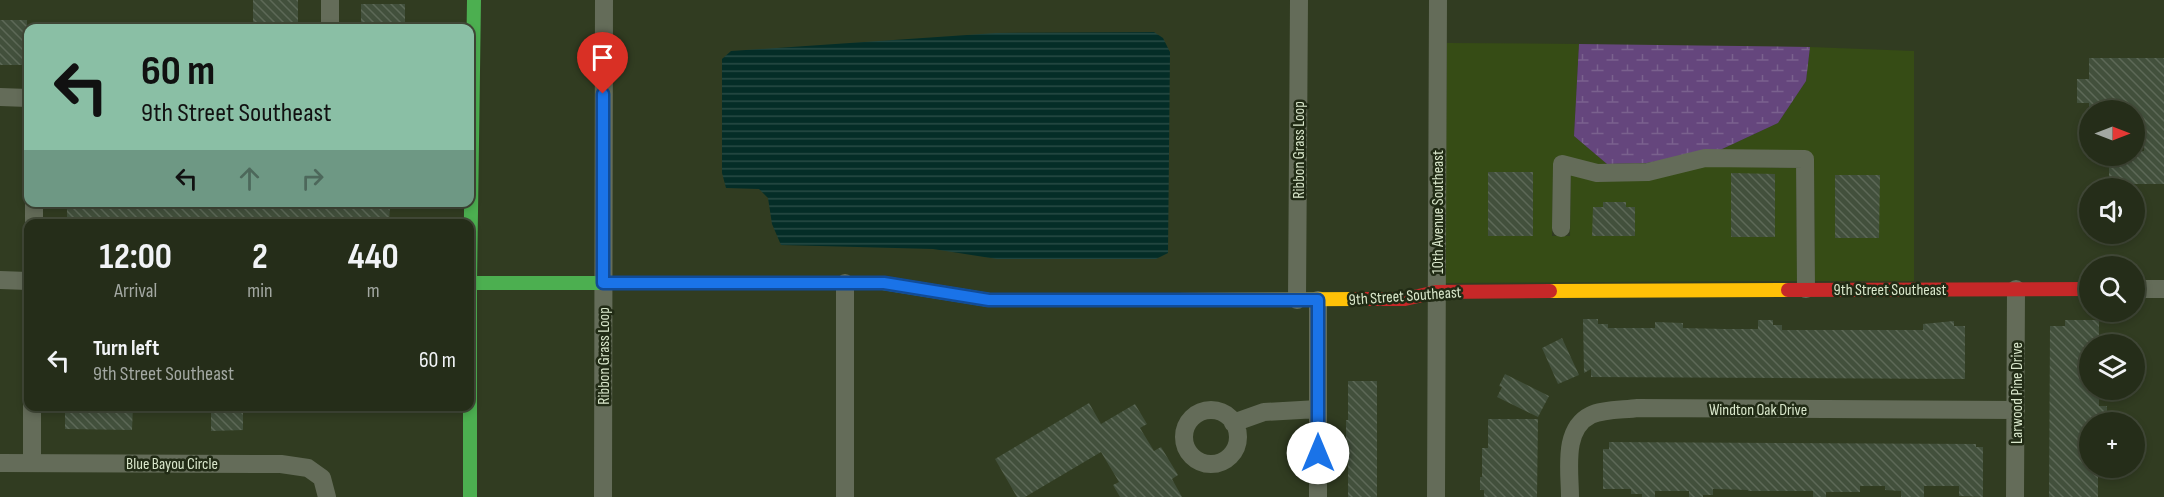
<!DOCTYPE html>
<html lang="en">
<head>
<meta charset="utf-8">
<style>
	:root { --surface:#252d19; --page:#313926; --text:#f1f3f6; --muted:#a3a8a2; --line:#424938 }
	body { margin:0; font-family:"Sofia Sans Condensed",sans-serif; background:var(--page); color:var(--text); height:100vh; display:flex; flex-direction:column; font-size:22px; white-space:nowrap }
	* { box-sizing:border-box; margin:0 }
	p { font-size:20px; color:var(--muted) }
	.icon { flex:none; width:33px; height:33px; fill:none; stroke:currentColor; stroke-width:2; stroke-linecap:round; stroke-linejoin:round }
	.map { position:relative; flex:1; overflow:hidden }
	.side { position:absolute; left:24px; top:219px; width:450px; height:192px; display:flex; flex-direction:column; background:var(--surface); border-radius:12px; box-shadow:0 3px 9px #0003,0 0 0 2px var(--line) }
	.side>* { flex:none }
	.guide { position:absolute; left:24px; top:24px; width:450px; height:183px; border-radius:12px; box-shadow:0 3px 9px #0003,0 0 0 2px var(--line); background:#8abfa5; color:#111; overflow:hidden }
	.needle { width:39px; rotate:90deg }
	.fabs { position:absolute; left:2079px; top:100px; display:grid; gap:12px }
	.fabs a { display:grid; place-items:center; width:66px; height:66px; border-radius:50%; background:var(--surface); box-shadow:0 3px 9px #0003,0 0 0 2px var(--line); font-size:30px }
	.pin { position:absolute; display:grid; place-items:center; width:51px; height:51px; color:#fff; margin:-62px -26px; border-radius:50% 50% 50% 0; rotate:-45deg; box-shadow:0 0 6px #0007 }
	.pin .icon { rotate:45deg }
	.me { position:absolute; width:66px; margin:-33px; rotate:0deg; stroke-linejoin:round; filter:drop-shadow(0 0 4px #0008) }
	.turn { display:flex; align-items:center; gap:21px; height:126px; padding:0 18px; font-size:27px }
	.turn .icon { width:78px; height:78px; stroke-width:2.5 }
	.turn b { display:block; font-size:42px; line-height:51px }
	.lanes { display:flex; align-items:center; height:57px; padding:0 18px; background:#0003; justify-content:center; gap:30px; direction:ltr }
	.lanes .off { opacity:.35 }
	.eta { display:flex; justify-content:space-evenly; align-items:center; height:102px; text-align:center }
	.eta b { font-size:36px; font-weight:700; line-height:42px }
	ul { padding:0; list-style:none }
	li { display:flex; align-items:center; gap:18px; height:78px; padding:0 18px }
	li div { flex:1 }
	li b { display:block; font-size:22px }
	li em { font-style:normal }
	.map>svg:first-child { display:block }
	.built { fill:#364c15 }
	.wetland { fill:url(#wetland-marsh) }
	.water { fill:url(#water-rules) }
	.building { fill:url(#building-back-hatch) }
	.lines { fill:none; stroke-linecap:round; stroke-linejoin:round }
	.street { stroke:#646c59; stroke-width:18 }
	.fast { stroke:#4caf50; stroke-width:14 }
	.slow { stroke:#ffc107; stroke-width:14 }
	.jam { stroke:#c62828; stroke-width:14 }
	.route-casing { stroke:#114b97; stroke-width:15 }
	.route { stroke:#1a73e8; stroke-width:10 }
	.labels { text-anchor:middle; stroke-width:5; stroke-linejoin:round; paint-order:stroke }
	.street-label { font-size:16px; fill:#d9e7cb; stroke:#212b15 }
</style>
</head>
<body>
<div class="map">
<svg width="2164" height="497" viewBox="0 0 2164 497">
	<defs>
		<pattern id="wetland-marsh" width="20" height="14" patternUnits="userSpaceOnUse" patternTransform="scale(1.5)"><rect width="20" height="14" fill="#65467d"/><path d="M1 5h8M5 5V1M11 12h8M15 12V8" fill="none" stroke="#7a618e"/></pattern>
		<pattern id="water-rules" width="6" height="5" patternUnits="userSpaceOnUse" patternTransform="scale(1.5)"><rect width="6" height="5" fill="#042d27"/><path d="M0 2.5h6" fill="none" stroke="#284b45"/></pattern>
		<pattern id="building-back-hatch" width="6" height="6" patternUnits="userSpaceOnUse" patternTransform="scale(1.5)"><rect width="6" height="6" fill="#42503c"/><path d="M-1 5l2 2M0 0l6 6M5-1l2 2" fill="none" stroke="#5d6957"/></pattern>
	</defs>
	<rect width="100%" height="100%" fill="#313c21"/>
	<path class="built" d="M1447 43 1579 44 1574 136 1607 164H1553L1552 236H1570L1571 175 1706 166 1796 168 1797 281 1445 283Z
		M1810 47 1914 51V281H1815L1814 159 1805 151 1720 150 1778 123 1806 81Z"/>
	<path class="wetland" d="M1579 44 1810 47 1806 81 1778 123 1720 150 1647 163 1607 164 1574 136Z"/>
	<path class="water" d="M1154 32 1163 38 1170 52 1168 253 1156 259H997L933 249 781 245 772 224 768 198 759 189 726 188 722 173V59L731 51 996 33Z"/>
	<path class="building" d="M253 0H298V28H253Z
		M361 4H405V28H361Z
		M0 20H27V65H0Z
		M2089 58H2164V184H2109V156H2134V151H2144V124H2134V111H2089V103H2077V79H2089Z
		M1488 172H1533V236H1488Z
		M1731 173 1775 174V237H1731Z
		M1835 175H1880L1879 238H1835Z
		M67 202H208V205H244V207H285V203L390 205 389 224H67Z
		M1603 202H1626V207H1635V236H1592L1593 207H1603Z
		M1583 319H1598V324H1608V328H1655V322L1683 323V328L1724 329H1758V320H1773V325H1782V330H1923V324L1954 321V326H1965V379L1591 377V369L1584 373Z
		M2065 320H2099V342H2090V390H2099V406H2107V420H2102V423H2090V468H2098V497H2049L2050 326H2065Z
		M1562 338 1579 375 1558 384 1542 348Z
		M1505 374 1549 396 1538 417 1497 397 1502 387 1499 386Z
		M1348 381H1377V497H1348V459H1346V420H1348Z
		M1089 403 1101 424 1135 404 1147 424 1140 428 1154 451 1161 447 1178 475 1172 479 1182 497H1120L1113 485 1119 482 1101 452 1025 497H1017L995 459Z
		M65 406H133L132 430 65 429Z
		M211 406H243V430L211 431Z
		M1488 419H1538L1537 497H1484V490H1480V477H1482V448H1488Z
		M1609 442 1976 444V447H1983V497L1959 496V486H1924V497H1901V491L1885 490V486H1860V492H1826V497H1813V491H1748V490L1713 489V495H1703V497H1689V491H1655V497H1642V494H1631V489H1603V449H1609Z"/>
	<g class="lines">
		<path class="street" d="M330 28V0
			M0 97 28 98
			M34 224V202
			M1561 228 1562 164 1597 173 1648 172 1705 158 1805 159 1806 289
			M0 280 28 281
			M845 283V497
			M2134 289H2164
			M1297 300 1299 0
			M1184 437a27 27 0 1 1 54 0a27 27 0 1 1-54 0Z
			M1233 423 1264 412 1318 409
			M0 463 281 464 308 468 322 478 327 497
			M32 463V406
			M603 497 604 0
			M1318 497V300
			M1436 497 1438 0
			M1570 497C1570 471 1562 429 1591 415 1604 409 1624 410 1638 408L2016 410
			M2015 497 2016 289"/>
		<path class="fast" d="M470 283H883L989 300H1176
			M470 497V283L474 0"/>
		<path class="slow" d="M1550 291 1788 290
			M1176 300 1356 299"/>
		<path class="jam" d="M1788 290 2090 289
			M1356 299H1405L1436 292 1550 291"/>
	</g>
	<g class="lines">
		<defs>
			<path id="route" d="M603 94V283H884L989 300H1318V453"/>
		</defs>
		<use href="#route" class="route-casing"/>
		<use href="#route" class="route"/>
	</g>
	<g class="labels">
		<g class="street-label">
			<text transform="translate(1298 150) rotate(-90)" y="6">Ribbon Grass Loop</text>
			<text transform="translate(1437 212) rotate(-90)" y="6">10th Avenue Southeast</text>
			<text x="1890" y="295">9th Street Southeast</text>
			<text transform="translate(1405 295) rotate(-4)" y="6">9th Street Southeast</text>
			<text transform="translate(603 356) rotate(-90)" y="6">Ribbon Grass Loop</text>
			<text transform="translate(2016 393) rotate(-90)" y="6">Larwood Pine Drive</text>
			<text x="1758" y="415">Windton Oak Drive</text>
			<text x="172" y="469">Blue Bayou Circle</text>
		</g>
	</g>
</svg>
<div class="fabs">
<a><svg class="needle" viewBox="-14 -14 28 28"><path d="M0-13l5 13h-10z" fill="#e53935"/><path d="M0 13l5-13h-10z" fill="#a3a8a2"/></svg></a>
<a><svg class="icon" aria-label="sound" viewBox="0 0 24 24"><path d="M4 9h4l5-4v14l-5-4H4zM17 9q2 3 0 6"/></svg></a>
<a><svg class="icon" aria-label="search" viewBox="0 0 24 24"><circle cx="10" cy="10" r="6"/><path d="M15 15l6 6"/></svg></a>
<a><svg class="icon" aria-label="layers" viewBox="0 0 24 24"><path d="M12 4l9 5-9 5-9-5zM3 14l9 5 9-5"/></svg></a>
<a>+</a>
</div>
<div class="pin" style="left:603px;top:94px;background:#d93025"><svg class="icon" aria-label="arrive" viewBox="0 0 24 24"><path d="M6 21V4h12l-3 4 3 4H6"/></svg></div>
<svg class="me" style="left:1318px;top:453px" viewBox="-20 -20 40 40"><circle r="19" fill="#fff"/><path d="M0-13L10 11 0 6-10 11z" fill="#1a73e8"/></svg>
<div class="guide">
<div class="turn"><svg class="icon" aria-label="left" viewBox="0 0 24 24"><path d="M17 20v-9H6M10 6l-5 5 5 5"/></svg><div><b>60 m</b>9th Street Southeast</div></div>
<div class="lanes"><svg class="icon" aria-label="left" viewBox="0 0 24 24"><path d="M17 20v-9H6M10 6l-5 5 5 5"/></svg><svg class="icon off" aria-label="ahead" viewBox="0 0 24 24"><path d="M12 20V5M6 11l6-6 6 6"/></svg><svg class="icon off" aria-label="right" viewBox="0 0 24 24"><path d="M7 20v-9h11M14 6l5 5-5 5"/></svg></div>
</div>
<section class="side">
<div class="eta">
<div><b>12:00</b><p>Arrival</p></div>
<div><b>2</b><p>min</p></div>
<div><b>440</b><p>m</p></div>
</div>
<ul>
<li><svg class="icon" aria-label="left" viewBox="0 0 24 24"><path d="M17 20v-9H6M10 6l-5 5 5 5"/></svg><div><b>Turn left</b><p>9th Street Southeast</p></div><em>60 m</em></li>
</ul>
</section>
</div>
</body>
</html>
